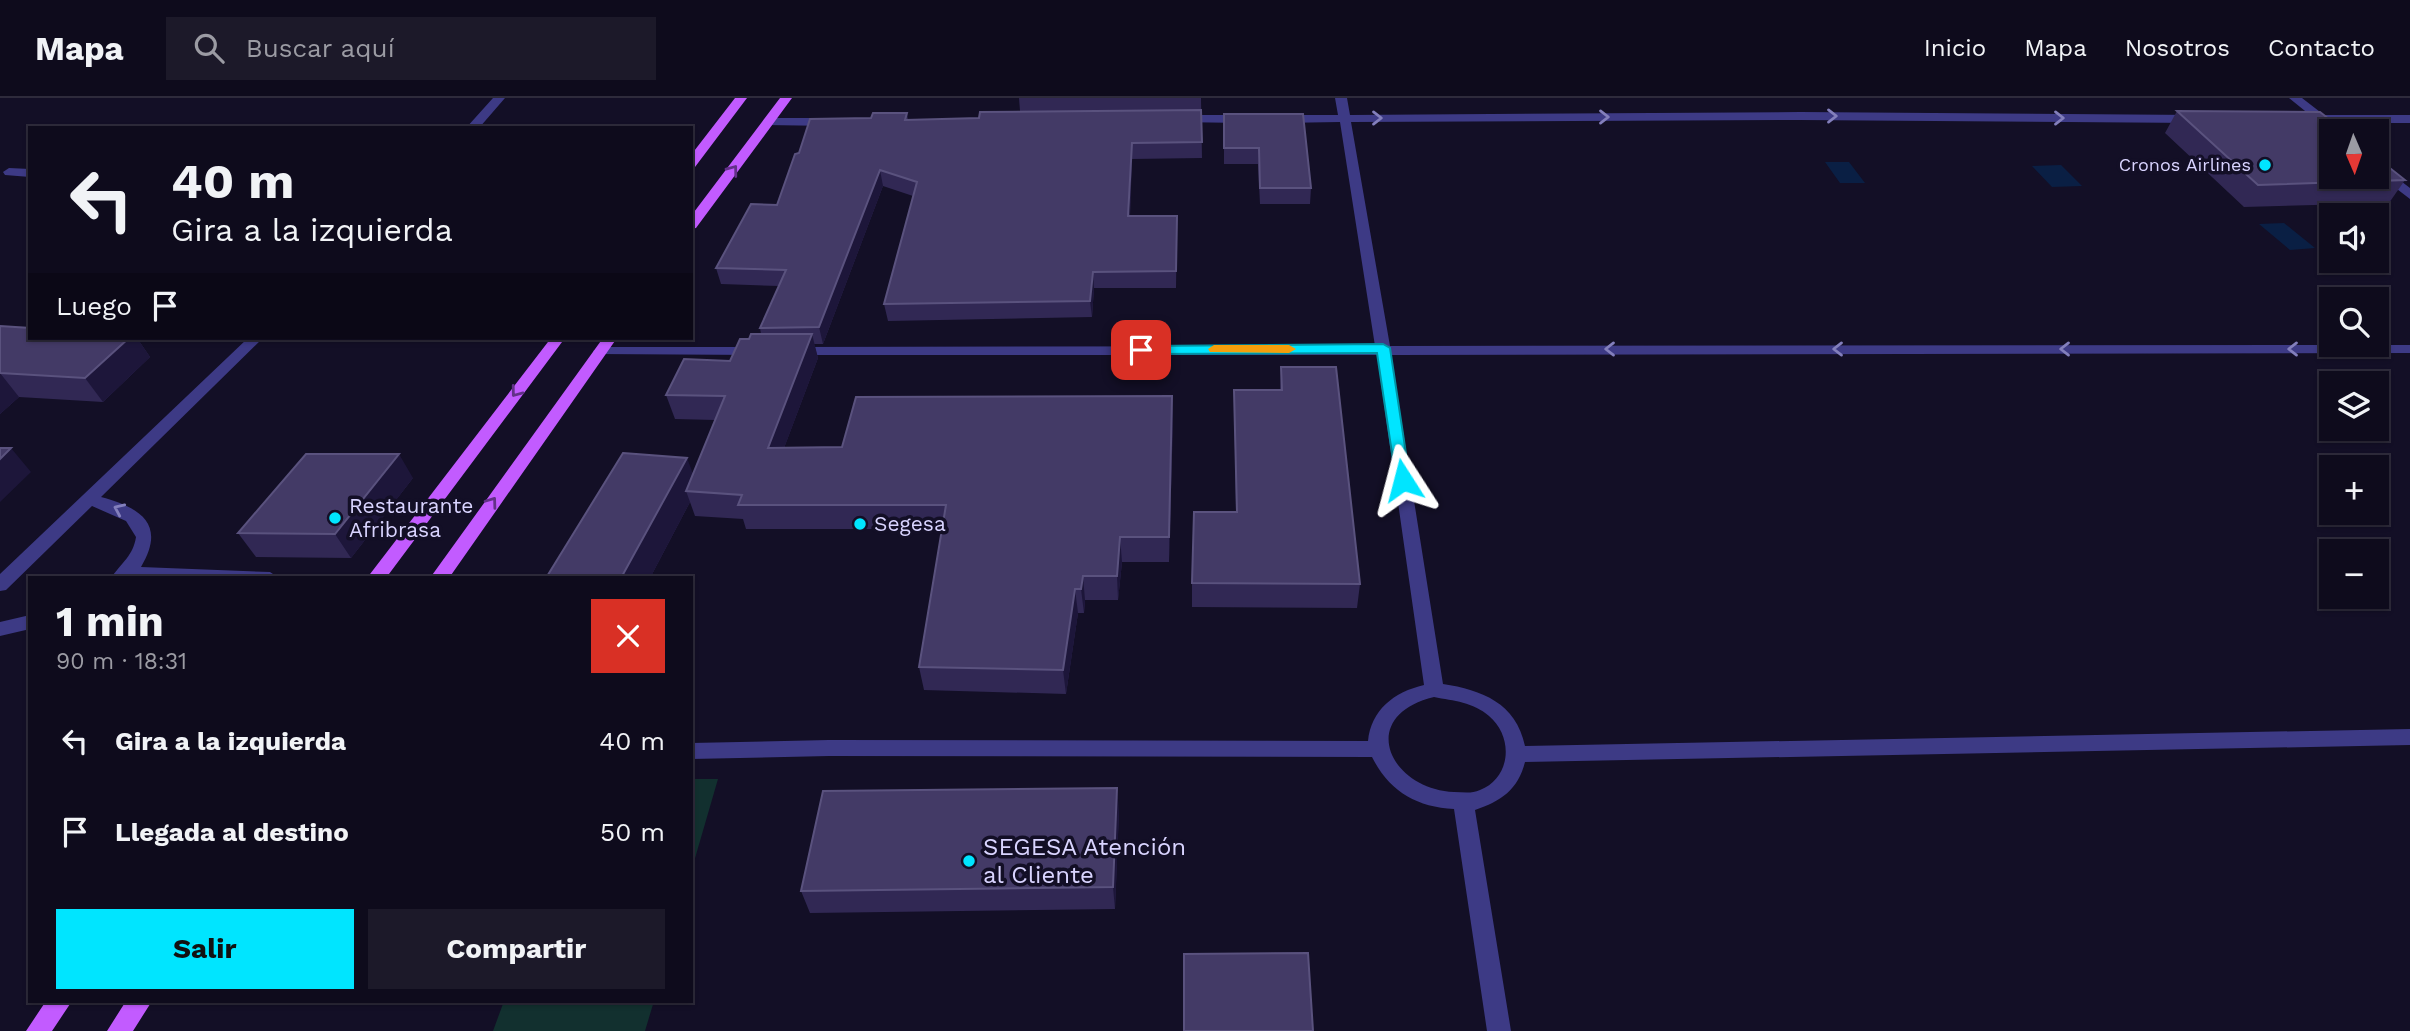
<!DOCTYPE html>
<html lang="es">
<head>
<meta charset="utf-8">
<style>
	:root { --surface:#0e0b1c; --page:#1c1929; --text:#f1f3f6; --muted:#9b9ba3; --line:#2e2b3b; --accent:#00e5ff }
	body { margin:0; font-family:"Work Sans",sans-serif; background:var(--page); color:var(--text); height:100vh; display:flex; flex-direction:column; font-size:26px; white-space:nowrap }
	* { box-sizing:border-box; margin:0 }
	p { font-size:23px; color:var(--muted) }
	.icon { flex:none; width:38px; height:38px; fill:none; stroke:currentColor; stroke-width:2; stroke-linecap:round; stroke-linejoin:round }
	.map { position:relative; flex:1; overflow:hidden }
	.panel { position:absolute; left:28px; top:478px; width:665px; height:427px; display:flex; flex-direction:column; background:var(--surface); border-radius:0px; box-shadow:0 2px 5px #0004,0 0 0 2px var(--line) }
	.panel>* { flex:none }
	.top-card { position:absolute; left:28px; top:28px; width:665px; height:214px; border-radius:0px; box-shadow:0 2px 5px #0004,0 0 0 2px var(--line); background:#0e0b1c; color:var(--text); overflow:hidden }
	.needle { width:46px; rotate:178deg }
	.controls { position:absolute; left:2319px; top:21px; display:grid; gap:14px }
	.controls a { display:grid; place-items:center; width:70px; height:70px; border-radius:0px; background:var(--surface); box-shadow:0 2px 5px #0004,0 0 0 2px var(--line); font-size:35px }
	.pin { position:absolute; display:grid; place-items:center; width:60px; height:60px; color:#fff; margin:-30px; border-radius:14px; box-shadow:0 4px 10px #0006 }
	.me { position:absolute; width:77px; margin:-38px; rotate:351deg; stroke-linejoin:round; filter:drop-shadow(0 0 5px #0008) }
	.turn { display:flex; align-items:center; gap:24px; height:147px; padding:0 28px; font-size:32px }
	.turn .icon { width:91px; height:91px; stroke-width:2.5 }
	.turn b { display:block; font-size:49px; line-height:60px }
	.then { display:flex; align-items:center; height:66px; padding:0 28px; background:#0003; gap:14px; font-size:26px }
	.round { display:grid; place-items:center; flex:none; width:74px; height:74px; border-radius:0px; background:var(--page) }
	.head { display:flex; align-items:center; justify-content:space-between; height:119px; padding:0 28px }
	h1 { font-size:42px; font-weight:700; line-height:52px }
	.cta { display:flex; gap:14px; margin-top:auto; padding:14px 28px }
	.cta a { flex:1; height:80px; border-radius:0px; background:var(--accent); color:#111; font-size:28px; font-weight:700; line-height:80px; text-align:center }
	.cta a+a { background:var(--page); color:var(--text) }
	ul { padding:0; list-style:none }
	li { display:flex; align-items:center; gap:21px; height:91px; padding:0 28px }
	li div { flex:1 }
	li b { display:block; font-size:26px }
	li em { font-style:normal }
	header { display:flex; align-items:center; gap:42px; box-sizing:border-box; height:98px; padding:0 35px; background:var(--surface); border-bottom:2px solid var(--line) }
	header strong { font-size:33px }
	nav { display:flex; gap:38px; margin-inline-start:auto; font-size:24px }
	.search { width:490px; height:63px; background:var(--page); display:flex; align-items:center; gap:18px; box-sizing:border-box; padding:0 24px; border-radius:0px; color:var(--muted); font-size:26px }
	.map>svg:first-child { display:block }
	.green { fill:#12302f }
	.water { fill:#0a1f44 }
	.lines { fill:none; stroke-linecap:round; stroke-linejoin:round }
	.minor { fill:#3d3a85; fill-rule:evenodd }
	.major { fill:#c25bff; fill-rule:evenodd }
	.wall { fill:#312854 }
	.shaded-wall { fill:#1d163a }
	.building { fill:#433a66; stroke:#5a527e; stroke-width:2 }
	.oneway { stroke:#837fbc }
	.oneway2 { stroke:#623188 }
	.route { fill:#00e5ff; stroke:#0095a6; stroke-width:2 }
	.slow { fill:#f59e0b }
	.poi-dot { fill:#00e5ff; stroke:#130f26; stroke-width:2.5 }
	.labels { text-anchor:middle; stroke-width:7; stroke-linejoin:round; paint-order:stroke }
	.far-poi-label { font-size:18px; fill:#d9d4ff; stroke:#130f26; text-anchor:end }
	.poi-label { font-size:21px; fill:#d9d4ff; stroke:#130f26; text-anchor:start }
	.near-poi-label { font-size:24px; fill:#d9d4ff; stroke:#130f26; text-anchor:start }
</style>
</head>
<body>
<header>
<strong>Mapa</strong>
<div class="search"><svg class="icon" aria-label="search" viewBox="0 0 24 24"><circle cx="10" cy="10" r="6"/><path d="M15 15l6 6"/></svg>Buscar aquí</div>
<nav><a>Inicio</a><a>Mapa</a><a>Nosotros</a><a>Contacto</a></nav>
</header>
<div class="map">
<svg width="2410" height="933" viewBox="0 0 2410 933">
	<rect width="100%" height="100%" fill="#130f26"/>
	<path class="green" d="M691 681H718L691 774Z
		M504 903H654L645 933H493Z"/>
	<path class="water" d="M1825 64H1849L1865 85H1840Z
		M2061 67 2082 88 2052 89 2032 68Z
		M2284 125 2315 150 2290 152 2259 126Z"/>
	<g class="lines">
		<path class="minor" d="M493 0H505L479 30H466Z
			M1335 0H1347L1350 17 1800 14 2197 17 2203 21 2197 25 1800 22 1351 24 1390 248 2410 247V255L1391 257 1443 586C1482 592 1516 605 1525 648L2410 631V647L1525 664C1518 692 1501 703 1475 712L1511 933H1487L1454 711C1416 709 1389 693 1372 659L829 658 691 661V645L829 642 1368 643C1371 612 1394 594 1424 587L1377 257H793L786 253 793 249 1375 248 1340 24 1280 25 1274 21 1280 17H1338ZM1434 599C1454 603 1473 604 1489 618 1514 639 1511 680 1480 692 1471 696 1463 694 1454 694 1389 691 1356 618 1434 599Z
			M2289 0H2302L2324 17H2410V25H2331C2325 28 2306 26 2300 21L2310 17Z
			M1179 17H1245L1251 21 1245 25 1175 24V18Z
			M769 20H832L838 24 832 28 765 27 763 24Z
			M2376 64 2410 90V101L2376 75Z
			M9 70 30 71V79L5 77 3 74Z
			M248 240H263L101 399C142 410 166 427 141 469L270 474 279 480H111C122 464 133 458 136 439L126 423 92 408 6 492 0 493V476Z
			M600 249H758L765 253 758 257 595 256 593 253Z
			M30 517V531L0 538V524Z"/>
		<path class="major" d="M735 0H747L695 69 691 70V57Z
			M780 0H792L696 130 691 131V118Z
			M551 240H565L386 480H367Z
			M603 240H617L449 480H430Z
			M46 903H72L52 933H26Z
			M126 903H152L133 933H107Z"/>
	</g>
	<path class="wall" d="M1019 0H1201L1202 60 1132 61 1130 118H1177L1176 190H1094L1092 219 888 223 884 206 913 98 883 88 823 246H814L818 260 784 350 842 349 1172 298 1173 322 1169 464H1122L1118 502H1085L1084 515H1078L1066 596 924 592 919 569 942 431H746L743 421 695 418 690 404 650 480 715 322 675 321 666 297 730 263 749 241 761 236 760 230 779 188 721 186 716 170 777 107 799 55 871 20 907 15 908 22 979 20 1020 13Z
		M2177 13 2405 82 2389 105 2244 109 2165 35Z
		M1224 16 1311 90 1310 106H1260L1258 66H1224Z
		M0 228 30 240H137L150 259 103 304 19 299 0 316Z
		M1281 269 1360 486 1357 510 1192 509V485L1236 414 1234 292H1280Z
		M413 380 351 460 256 459 238 435Z
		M1119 713 1115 811 810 815 801 793Z"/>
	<path class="shaded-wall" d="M1132 45V61L1129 134 1128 118Z
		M880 72 883 88 823 246 819 229Z
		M1093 174 1094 190 1092 219 1090 203Z
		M812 236 818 260 775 374 768 350Z
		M129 240H137L150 259 103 304 85 280Z
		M0 275 19 299 0 316Z
		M1172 298 1173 322 1169 464V439Z
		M11 350 31 374 0 404V361Z
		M399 356 413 380 351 460 335 436Z
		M687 360 698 389 686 393 690 404 650 480H621Z
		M1120 439 1122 464 1118 502 1117 478Z
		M1083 478 1085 502 1084 515 1081 491Z
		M1075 491 1078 515 1066 596 1063 572Z
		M1117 690 1119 713 1115 811 1113 789Z"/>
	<path class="building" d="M1201 12 1202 44 1132 45 1128 118H1177L1176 173 1093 174 1090 203 884 206 917 84 880 72 819 229 760 230 786 172 716 170 751 106 777 107 795 56 799 55 810 21 871 20 873 15H907L905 22 979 20 980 14Z
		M2177 13 2320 14 2344 33H2331V79H2376V59L2405 82 2258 87Z
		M1224 16H1303L1311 90H1260L1259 50H1224Z
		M0 228 30 230V240H129L85 280 0 275Z
		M751 236H812L768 350 842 349 856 299 1172 298 1169 439H1120L1117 478H1083L1081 491H1075L1063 572 919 569 946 407H738L742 397 686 393 725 298 666 297 684 261 730 263 740 241H749Z
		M1281 269H1336L1360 486 1192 485 1194 414H1237L1234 292H1282Z
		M0 350H11L0 361Z
		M623 355 687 360 621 480H546Z
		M306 356H399L335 436 238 435Z
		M1117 690 1113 789 801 793 823 693Z
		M1308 855 1313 933H1184V856Z"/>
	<defs><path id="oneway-chevron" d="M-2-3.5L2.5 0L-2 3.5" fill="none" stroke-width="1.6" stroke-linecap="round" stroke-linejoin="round" transform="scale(1.75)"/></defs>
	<g class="oneway">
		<use href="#oneway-chevron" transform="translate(1832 18)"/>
		<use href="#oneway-chevron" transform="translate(1604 19)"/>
		<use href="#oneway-chevron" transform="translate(1377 20)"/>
		<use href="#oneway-chevron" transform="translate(2059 20)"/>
		<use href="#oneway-chevron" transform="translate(1610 251) rotate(-180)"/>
		<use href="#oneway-chevron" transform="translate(1838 251) rotate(-180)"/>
		<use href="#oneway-chevron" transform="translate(2065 251) rotate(-180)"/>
		<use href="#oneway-chevron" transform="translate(2293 251) rotate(-180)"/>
		<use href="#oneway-chevron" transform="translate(119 411) rotate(-156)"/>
	</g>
	<g class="oneway2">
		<use href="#oneway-chevron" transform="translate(733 72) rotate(-53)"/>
		<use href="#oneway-chevron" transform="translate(516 294) rotate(127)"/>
		<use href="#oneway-chevron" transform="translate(492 404) rotate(-54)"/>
	</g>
	<path class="route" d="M1383 246 1390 250 1410 382 1403 387 1396 382 1377 255 1141 256 1134 252 1141 248Z"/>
	<path class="slow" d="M1214 247H1289L1296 251 1289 255 1210 254 1208 251Z"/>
	<g class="poi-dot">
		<circle cx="2265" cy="67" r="7"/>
		<circle cx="335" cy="420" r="7"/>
		<circle cx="860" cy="426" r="7"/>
		<circle cx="969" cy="763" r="7"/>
	</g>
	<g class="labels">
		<g class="far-poi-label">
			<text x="2251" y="73">Cronos Airlines</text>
		</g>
		<g class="poi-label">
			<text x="349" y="415">Restaurante<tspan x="349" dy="24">Afribrasa</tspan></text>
			<text x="874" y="433">Segesa</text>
		</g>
		<g class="near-poi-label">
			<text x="983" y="757">SEGESA Atención<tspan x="983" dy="28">al Cliente</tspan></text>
		</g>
	</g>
</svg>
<div class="controls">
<a><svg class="needle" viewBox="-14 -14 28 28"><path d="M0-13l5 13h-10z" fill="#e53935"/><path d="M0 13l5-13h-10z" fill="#9b9ba3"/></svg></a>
<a><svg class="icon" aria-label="sound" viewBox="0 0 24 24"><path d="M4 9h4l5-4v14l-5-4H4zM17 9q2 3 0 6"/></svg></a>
<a><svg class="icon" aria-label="search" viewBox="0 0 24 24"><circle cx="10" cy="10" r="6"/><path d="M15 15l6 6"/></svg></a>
<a><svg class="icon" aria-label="layers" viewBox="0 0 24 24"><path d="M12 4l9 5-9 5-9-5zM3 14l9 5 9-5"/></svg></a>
<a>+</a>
<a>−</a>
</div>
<div class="pin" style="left:1141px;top:252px;background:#d93025"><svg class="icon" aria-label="arrive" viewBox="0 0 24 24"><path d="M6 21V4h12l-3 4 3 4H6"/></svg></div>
<svg class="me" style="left:1403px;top:382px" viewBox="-20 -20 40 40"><path d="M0-17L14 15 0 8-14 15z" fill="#00e5ff" stroke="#fff" stroke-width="4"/></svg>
<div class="top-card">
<div class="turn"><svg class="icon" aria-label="left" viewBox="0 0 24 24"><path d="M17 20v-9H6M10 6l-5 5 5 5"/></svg><div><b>40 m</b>Gira a la izquierda</div></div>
<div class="then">Luego<svg class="icon" aria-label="arrive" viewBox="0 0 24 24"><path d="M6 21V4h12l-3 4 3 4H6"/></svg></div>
</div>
<section class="panel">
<div class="head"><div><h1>1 min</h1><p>90 m · 18:31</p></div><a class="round" style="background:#d93025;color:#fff"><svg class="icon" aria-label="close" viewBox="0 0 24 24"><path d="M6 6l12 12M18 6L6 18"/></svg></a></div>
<ul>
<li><svg class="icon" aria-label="left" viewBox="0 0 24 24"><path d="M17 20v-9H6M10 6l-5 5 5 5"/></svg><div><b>Gira a la izquierda</b></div><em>40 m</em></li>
<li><svg class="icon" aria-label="arrive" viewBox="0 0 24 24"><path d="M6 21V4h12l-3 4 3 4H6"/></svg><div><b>Llegada al destino</b></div><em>50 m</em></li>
</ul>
<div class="cta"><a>Salir</a><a>Compartir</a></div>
</section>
</div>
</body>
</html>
